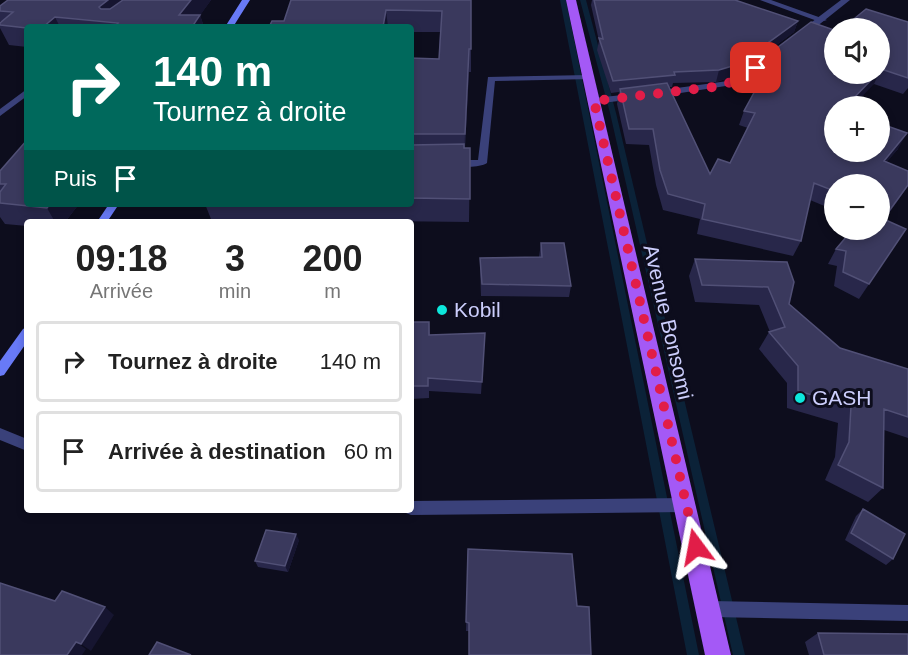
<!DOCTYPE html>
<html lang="fr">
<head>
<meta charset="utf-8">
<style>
	:root { --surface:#fff; --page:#f6f6f6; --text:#222; --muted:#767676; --line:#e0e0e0 }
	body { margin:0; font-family:Helvetica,sans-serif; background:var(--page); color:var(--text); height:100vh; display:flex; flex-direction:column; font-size:22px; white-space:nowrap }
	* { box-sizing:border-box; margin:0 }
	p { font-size:20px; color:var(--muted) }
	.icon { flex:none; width:33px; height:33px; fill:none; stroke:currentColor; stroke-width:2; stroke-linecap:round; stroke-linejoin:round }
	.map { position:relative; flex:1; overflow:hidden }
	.side { position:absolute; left:24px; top:219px; width:390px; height:294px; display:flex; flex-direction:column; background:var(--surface); border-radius:6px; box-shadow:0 3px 9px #0003 }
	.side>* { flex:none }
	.top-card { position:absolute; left:24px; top:24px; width:390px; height:183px; border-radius:6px; box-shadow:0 3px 9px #0003; background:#00695c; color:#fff; overflow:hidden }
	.fabs { position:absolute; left:824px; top:18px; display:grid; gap:12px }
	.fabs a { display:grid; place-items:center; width:66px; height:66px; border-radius:50%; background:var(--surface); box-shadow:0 3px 9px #0003; font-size:30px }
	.pin { position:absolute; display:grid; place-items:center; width:51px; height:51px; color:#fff; margin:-26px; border-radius:12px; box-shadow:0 3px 9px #0006 }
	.me { position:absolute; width:66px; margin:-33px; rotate:347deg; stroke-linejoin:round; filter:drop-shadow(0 0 4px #0008) }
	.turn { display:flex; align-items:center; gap:21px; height:126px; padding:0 30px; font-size:27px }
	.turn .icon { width:78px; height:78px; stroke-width:2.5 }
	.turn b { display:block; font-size:42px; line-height:51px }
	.then { display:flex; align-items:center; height:57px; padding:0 30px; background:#0003; gap:12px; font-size:22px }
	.eta { display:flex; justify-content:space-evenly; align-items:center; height:102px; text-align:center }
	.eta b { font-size:36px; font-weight:800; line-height:42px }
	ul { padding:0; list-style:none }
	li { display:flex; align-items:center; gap:18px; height:81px; margin:0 12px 9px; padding:0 18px; border:3px solid var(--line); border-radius:6px }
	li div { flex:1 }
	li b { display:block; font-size:22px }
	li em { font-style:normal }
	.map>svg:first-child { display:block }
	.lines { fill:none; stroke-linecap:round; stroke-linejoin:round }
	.stream { fill:#0b2238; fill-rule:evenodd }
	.lane { fill:#3a417a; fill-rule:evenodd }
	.street { fill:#3a417a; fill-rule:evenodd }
	.secondary { fill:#687af7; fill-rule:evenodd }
	.primary { fill:#a459f6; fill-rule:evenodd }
	.wall { fill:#28274a }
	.shaded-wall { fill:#161530 }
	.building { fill:#3a395d; stroke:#515076; stroke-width:1.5 }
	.route { stroke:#e11d48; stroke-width:10; stroke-dasharray:0 18 }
	.poi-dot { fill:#0de7dc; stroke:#0d0d1d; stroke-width:2 }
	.labels { text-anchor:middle; stroke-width:6; stroke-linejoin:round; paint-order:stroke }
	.poi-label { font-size:21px; fill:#cccefc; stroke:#0d0d1d; text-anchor:start }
	.street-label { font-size:21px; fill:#cccefc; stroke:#0d0d1d }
</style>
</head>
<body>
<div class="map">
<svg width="908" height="655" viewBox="0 0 908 655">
	<rect width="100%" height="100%" fill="#0d0d1d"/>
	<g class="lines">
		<path class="stream" d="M560 0H566L699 655H687Z
			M580 0H586L616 113 745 655H733L610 113Z"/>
		<path class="lane" d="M760 0H771L827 20 820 22Z
			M589 75H592V79L495 81 487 163C479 168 459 168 451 163L456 160H478L488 77Z"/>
		<path class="street" d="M841 0H850L806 35H800V31Z
			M760 61 767 63 742 82 732 85 655 97 651 94 655 91 728 81 736 78Z
			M27 89V96L0 116V109Z
			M632 94 636 97 635 99 594 104 590 101 594 98Z
			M0 428 27 439V451L0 440Z
			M686 498 691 500 693 505 691 510 686 512 411 515 406 513 405 510H411V501Z
			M710 601 908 605V621L710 617 704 615 702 609 704 603Z"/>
		<path class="secondary" d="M242 0H250L233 27H225Z
			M109 204H119L107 222H97Z
			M27 327V342L4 375 0 376V361L23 329Z"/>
		<path class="primary" d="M566 0H576L731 655H705Z"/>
	</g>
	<path class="wall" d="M8 0H211L200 15 204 27H27V47L9 45 0 28V23L1 22 0 21V6Z
		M471 0V72H469L465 148H470L469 222 211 219 205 204H411V58L439 59 440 32H411V27H269L284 21Z
		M592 0H735L798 21 794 32 735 76 716 82 673 83 672 87H669L710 174 730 163 748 128 739 125 744 111 761 80 747 81 753 66 811 22 834 74 879 28 908 22V88L903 94 874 84 834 106 898 149 886 162 908 186 884 220 906 229 859 299 834 286 837 266 828 264 836 249 879 230V184H834V210L810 200 801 241 793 256 697 234 700 219 663 210 656 185 649 145 626 144 617 104 619 92 611 93 597 50 599 41 591 5Z
		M0 171 27 204H79L65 222H27V226L5 224 0 217Z
		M541 243 571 286 569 297 481 296 480 269V258L539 257Z
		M695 259 787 262 789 304 840 348 908 369V438L884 430 883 488 868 502 825 480 835 457 838 423 787 408V383L759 349 769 332H770L759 305 695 302 689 276Z
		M411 322H429L430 335 485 333 481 394 429 391V398L411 399Z
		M863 509 893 559 886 565 845 540 856 516Z
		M299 540 288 572 258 567 255 561Z
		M468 549 577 606 469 631H466Z
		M818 633 908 655H809L805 642Z"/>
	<path class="shaded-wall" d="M108 0H124L105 22 99 7Z
		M191 0H211L192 27 179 15Z
		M386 10 388 27H383Z
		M200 15 204 27H192Z
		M55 17 60 27H43Z
		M798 21 794 32 735 76 716 82 719 70Z
		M469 49V72L464 158 465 134Z
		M881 69 874 84 853 106H846L877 74H879V72Z
		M907 133 898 149 875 176 884 161Z
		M908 185 906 189 879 227 887 214Z
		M50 204H79L65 222H55L47 208Z
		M296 534 299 540 288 572 285 566Z
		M105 607 114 615 91 651 81 644Z
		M76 642 86 649 82 655H67Z"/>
	<path class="building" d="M8 0H108L99 7 101 9H110L123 0H191L179 15H200L192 27H115L118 23 55 17 43 27 27 28 0 25V23L13 12 0 11V6Z
		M291 0H471V49H469L465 134H411V58L439 59 442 11 386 10 383 27H269L272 21H284Z
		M594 0H735L798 21 739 64 719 70 674 72 675 75 613 81 599 38 603 39Z
		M866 9 908 22V78L881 69 879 72V28H843Z
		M811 22 834 30V74H877L846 106H834V152H879V123L907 133 884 161 908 171V185L887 214 879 210V184H834V191L814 183 801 241 702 219 705 204 668 194 660 170 653 129H629L620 89 667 83 710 174 718 159 730 163 755 113 744 111 769 65 753 66Z
		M27 140V204H50L47 208 0 203V192L6 184H0V171Z
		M464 144V148H470V199L411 198V145Z
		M879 217 906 229 869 284 843 272 846 251 836 249 852 230H879Z
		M541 243H564L571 286 482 284 480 258 542 257Z
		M695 259 787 262 794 282 789 304 840 348 908 369V417L884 409 883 488 838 465 849 442 851 406 798 391V366L769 332 785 327 768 287 702 285Z
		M411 322H429V335L485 333 482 382 428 378V386H411Z
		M863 509 905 534 893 559 851 533Z
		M266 530 296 534 285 566 255 561Z
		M468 549 572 554 577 606 589 607 591 655H469V623L466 622Z
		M0 583 55 601 62 591 105 607 81 644 76 642 67 655H0Z
		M818 633 908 634V655H824Z
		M157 642 191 655H149Z"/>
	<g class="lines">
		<path class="route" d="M696 547 594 101 713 87 740 80 756 68"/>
	</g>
	<g class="poi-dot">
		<circle cx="442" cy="310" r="6"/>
		<circle cx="800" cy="398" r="6"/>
	</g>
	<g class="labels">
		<g class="poi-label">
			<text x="454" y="317">Kobil</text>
			<text x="812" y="405">GASH</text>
		</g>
		<g class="street-label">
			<text transform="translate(668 322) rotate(77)" y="7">Avenue Bonsomi</text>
		</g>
	</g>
</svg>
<div class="fabs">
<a><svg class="icon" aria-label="sound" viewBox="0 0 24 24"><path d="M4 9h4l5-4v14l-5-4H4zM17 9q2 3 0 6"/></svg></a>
<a>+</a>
<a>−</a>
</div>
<div class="pin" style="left:756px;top:68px;background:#d93025"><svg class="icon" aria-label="arrive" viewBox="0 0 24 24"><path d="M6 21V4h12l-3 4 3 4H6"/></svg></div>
<svg class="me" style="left:696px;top:547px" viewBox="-20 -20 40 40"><path d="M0-17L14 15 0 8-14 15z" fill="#e11d48" stroke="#fff" stroke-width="4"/></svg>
<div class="top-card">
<div class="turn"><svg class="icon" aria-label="right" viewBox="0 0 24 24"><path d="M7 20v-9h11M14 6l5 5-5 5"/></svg><div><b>140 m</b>Tournez à droite</div></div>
<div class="then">Puis<svg class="icon" aria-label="arrive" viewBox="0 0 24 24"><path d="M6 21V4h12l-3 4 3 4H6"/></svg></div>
</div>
<section class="side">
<div class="eta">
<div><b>09:18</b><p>Arrivée</p></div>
<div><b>3</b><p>min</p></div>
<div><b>200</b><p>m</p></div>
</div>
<ul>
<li><svg class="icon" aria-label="right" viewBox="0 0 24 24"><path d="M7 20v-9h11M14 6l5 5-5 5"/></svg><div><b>Tournez à droite</b></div><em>140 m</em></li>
<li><svg class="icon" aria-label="arrive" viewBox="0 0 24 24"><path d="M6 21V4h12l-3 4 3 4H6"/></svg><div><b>Arrivée à destination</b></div><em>60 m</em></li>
</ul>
</section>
</div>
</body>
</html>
